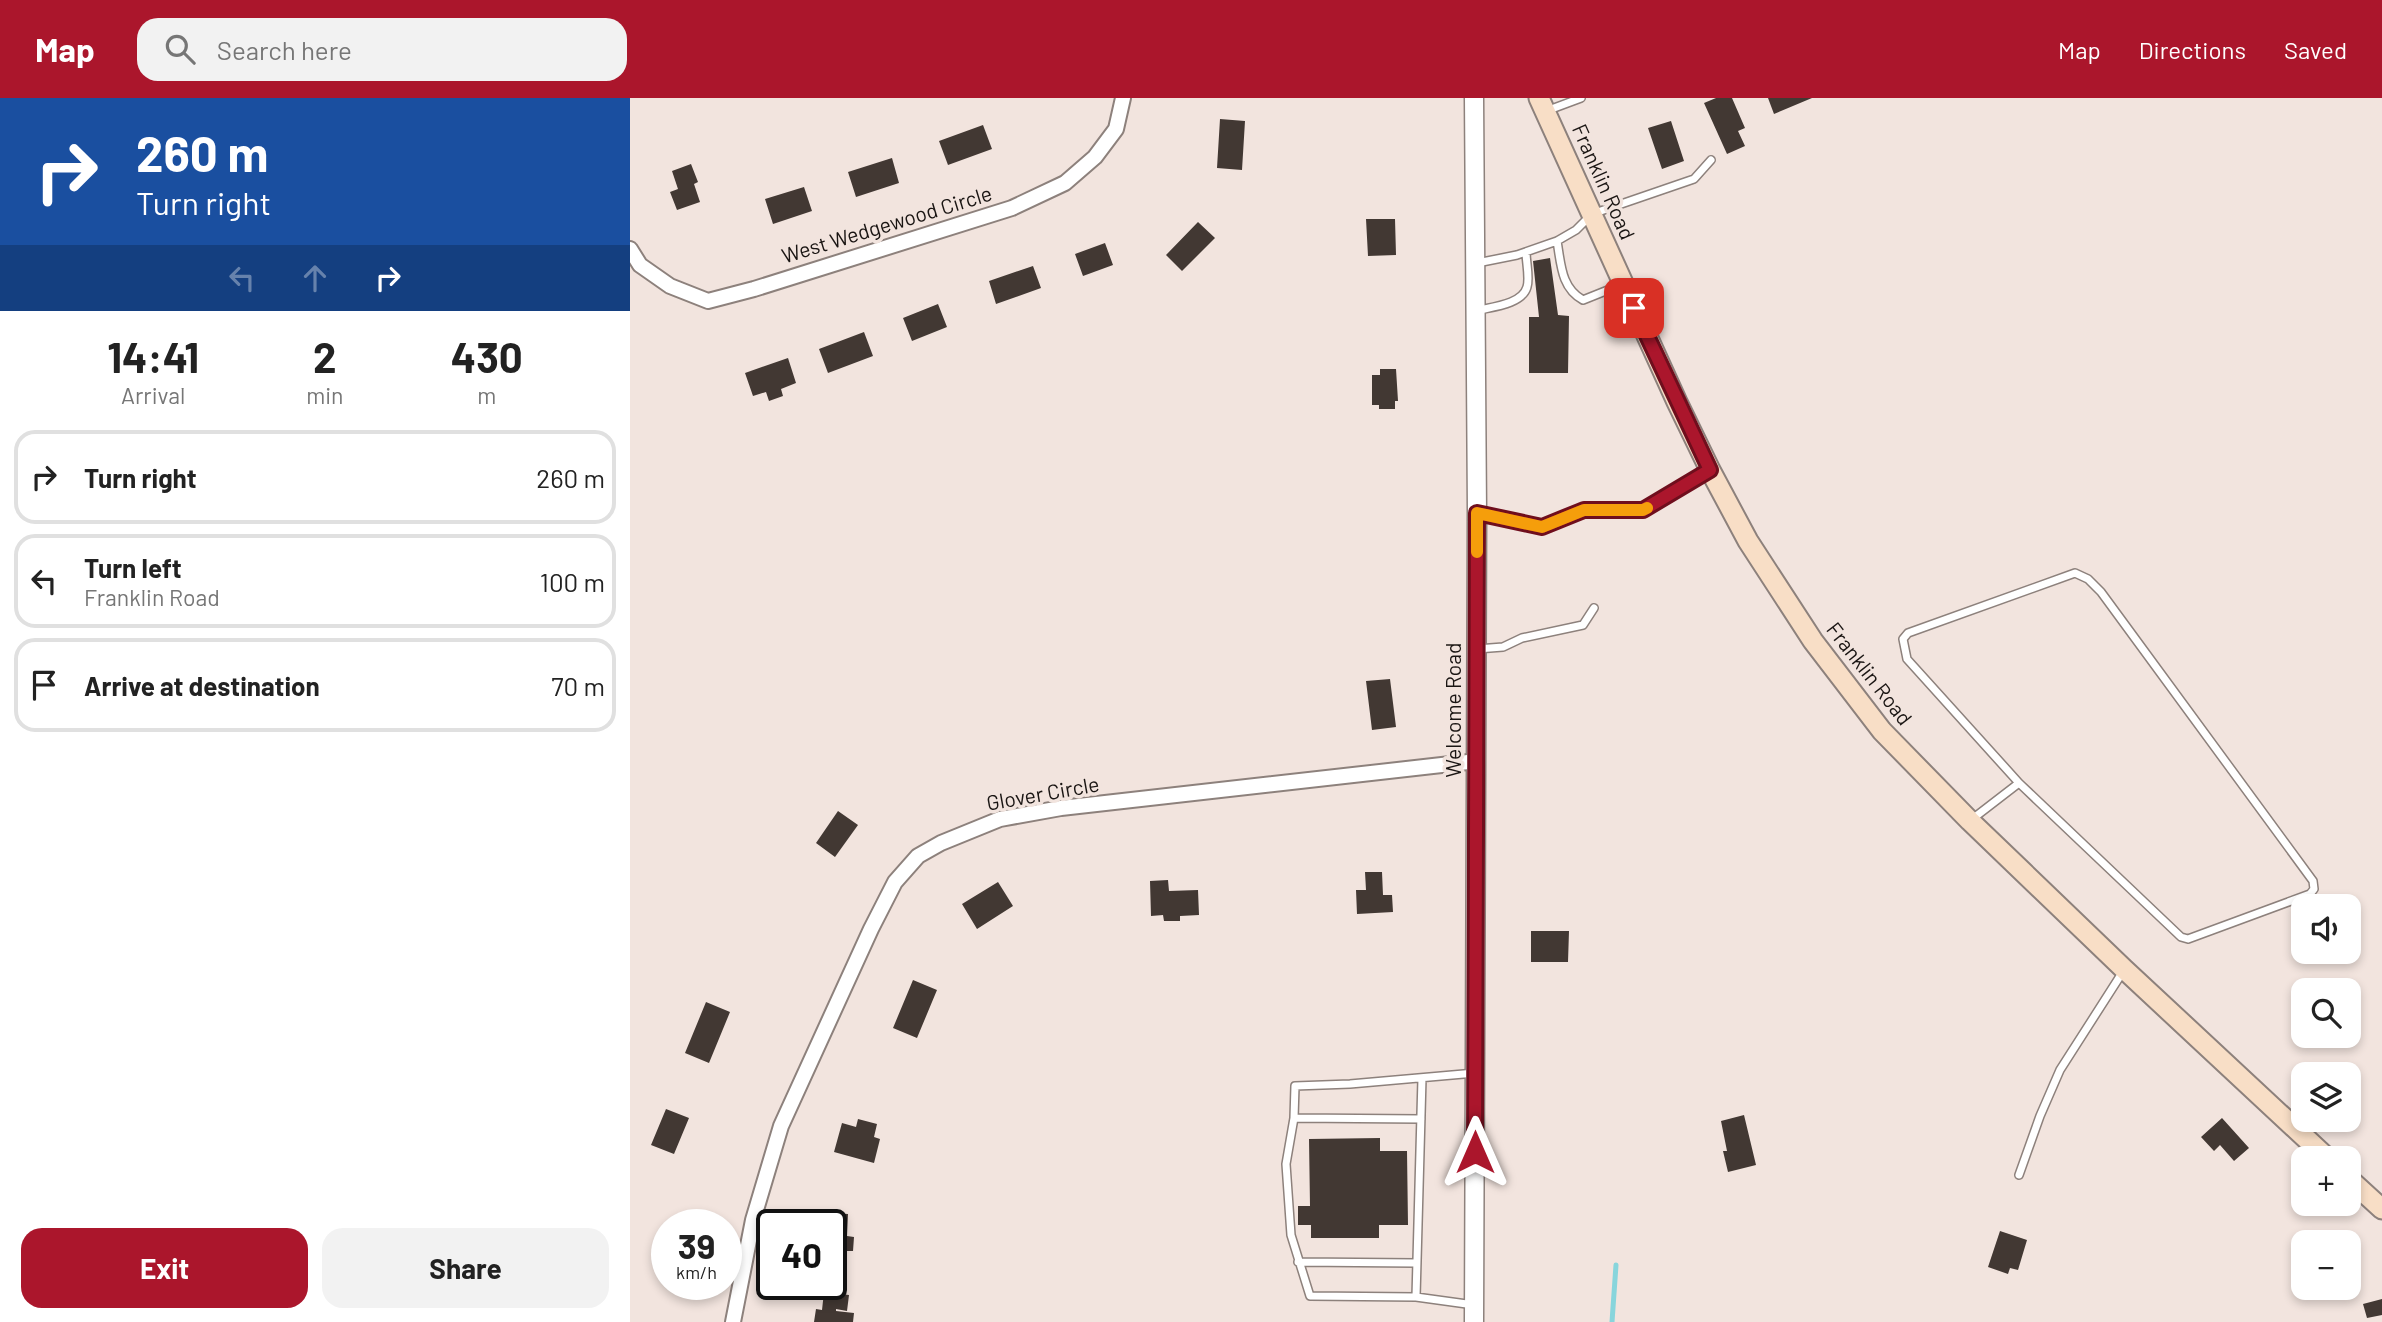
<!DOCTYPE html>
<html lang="en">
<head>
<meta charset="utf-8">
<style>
	:root { --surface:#fff; --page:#f2f2f2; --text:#222; --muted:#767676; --line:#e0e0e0; --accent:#ab162c }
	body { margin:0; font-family:Barlow,sans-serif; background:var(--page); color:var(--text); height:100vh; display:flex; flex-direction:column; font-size:26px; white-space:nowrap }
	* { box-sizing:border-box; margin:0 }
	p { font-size:23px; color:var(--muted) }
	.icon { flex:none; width:38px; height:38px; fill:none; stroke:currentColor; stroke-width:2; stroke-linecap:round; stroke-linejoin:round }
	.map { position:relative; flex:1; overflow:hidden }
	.sheet { display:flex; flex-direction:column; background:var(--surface); width:630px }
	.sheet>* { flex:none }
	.hud { background:#1a4fa0; color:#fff; overflow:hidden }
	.fabs { position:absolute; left:1661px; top:796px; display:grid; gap:14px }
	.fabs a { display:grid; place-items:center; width:70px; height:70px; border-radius:14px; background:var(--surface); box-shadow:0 4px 10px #0003; font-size:35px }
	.speed { position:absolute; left:21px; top:1111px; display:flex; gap:14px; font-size:35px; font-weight:700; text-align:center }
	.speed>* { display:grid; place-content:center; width:91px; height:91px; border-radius:50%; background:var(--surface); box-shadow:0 4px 10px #0003; line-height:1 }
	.speed small { font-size:18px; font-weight:400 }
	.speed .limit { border:4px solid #111; border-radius:10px; background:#fff; color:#111 }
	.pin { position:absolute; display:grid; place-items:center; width:60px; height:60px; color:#fff; margin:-30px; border-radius:14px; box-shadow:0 4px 10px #0006 }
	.me { position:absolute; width:77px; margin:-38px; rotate:0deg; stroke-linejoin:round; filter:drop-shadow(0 0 5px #0008) }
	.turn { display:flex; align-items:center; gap:24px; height:147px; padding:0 21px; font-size:32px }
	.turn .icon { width:91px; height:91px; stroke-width:2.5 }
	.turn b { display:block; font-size:49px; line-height:60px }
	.lanes { display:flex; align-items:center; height:66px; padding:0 21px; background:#0003; justify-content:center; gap:35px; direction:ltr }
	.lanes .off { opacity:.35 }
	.eta { display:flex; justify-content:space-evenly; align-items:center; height:119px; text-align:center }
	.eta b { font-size:42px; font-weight:700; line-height:49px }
	.action { display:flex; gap:14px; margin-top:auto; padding:14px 21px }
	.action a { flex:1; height:80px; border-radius:21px; background:var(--accent); color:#fff; font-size:28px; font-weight:700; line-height:80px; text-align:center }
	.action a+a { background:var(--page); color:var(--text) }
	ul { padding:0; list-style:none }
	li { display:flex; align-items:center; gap:21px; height:94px; margin:0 14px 10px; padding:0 7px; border:4px solid var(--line); border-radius:21px }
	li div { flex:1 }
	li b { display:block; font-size:26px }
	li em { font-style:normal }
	header { display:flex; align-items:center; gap:42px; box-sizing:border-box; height:98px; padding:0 35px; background:var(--accent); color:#fff }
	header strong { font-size:33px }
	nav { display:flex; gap:38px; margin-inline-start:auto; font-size:24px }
	.search { width:490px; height:63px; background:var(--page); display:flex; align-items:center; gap:18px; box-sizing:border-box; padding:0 24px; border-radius:21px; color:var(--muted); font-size:26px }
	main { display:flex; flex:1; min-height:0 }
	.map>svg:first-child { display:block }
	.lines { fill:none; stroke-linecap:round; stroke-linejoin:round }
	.stream { stroke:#88d5dc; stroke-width:5 }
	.building { fill:#423833 }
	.service-casing { stroke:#8d817c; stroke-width:10 }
	.minor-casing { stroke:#8d817c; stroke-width:18 }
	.tertiary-casing { stroke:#8d817c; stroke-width:21 }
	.secondary-casing { stroke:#8d817c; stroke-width:23 }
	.service { stroke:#fff; stroke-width:7 }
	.minor { stroke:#fff; stroke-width:14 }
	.tertiary { stroke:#fff; stroke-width:18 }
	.secondary { stroke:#f8dec6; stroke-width:19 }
	.route-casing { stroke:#6f0e1d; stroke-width:18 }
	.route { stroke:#ab162c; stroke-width:12 }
	.slow { stroke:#f59e0b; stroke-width:12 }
	.labels { text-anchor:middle; stroke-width:7; stroke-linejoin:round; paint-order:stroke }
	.street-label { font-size:21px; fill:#1a1513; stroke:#f2e4de }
</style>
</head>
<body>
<header>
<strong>Map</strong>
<div class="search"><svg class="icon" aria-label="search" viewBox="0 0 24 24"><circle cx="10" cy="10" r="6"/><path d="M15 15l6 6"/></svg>Search here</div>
<nav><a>Map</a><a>Directions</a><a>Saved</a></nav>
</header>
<main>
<section class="sheet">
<div class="hud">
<div class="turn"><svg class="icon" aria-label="right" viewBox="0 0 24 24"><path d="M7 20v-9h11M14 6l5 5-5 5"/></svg><div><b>260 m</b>Turn right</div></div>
<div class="lanes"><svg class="icon off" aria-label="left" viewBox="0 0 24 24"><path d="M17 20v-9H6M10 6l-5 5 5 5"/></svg><svg class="icon off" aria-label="ahead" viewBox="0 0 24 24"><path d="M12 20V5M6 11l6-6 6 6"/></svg><svg class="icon" aria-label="right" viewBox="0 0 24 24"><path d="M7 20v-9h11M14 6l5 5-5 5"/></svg></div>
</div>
<div class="eta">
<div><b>14:41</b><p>Arrival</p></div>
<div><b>2</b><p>min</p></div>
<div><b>430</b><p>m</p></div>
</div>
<ul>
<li><svg class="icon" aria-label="right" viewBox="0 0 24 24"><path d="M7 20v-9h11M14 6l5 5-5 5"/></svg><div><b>Turn right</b></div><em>260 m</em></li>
<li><svg class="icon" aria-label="left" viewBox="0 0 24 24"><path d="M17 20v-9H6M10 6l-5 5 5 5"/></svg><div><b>Turn left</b><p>Franklin Road</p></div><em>100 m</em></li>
<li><svg class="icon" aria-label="arrive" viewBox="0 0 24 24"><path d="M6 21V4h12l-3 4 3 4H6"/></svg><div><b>Arrive at destination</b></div><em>70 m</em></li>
</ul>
<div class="action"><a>Exit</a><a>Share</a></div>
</section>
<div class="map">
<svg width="1752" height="1224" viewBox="0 0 1752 1224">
	<rect width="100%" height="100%" fill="#f2e4de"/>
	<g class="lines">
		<path class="stream" d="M982 1224 986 1167"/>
	</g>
	<path class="building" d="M1086 0H1102L1115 30 1108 33 1115 48 1097 56 1074 5Z
		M1138 0H1182L1144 16Z
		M590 21 615 23 612 72 587 70Z
		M1041 23 1054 63 1032 71 1018 30Z
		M353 27 362 51 318 67 309 43Z
		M262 60 269 85 226 99 218 74Z
		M61 66 68 84 64 86 70 104 47 112 40 94 48 91 42 73Z
		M174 89 182 113 143 126 135 101Z
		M736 121H765L766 157 738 158Z
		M568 124 585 140 552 173 536 157Z
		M475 145 483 167 453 178 445 156Z
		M920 160 928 217 939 218 938 275H899V219H909L903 163Z
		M403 168 411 190 366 206 359 183Z
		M308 206 317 229 282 243 273 220Z
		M234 234 243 258 198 275 189 251Z
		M158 260 166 285 151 291 153 298 139 303 136 294 123 298 115 275Z
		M750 271H766L768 303H765V311H749V307H742V277H750Z
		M760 581 766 629 742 632 736 583Z
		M208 713 228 727 205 759 186 745Z
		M735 774H752L753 797H762L763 814 727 816 726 792H736Z
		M538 782 539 793 568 792 569 817 550 818V823H534L533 817 521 818 520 783Z
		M368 784 383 808 347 831 332 806Z
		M901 833H939L938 864H901Z
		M283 882 307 892 287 940 263 930Z
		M76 904 100 914 79 965 55 955Z
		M36 1011 59 1020 44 1056 21 1047Z
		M1114 1017 1126 1067 1098 1074 1093 1053H1097L1091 1023Z
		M1592 1020 1619 1050 1604 1063 1590 1047 1584 1053 1571 1039Z
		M228 1021 247 1026 244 1039 250 1041 244 1065 204 1054 212 1025 226 1029Z
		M750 1040V1053H777L778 1127H749V1140H681V1127H668V1108H680L679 1041Z
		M201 1115 218 1116 217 1138 224 1139 223 1153H213L212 1180 201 1179Z
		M1370 1133 1397 1142 1388 1172 1380 1170 1378 1176 1358 1169Z
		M194 1194 219 1197 217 1213 206 1211V1213L224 1215 223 1224H184L186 1211 192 1212Z
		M1752 1201V1217L1737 1220 1733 1206Z"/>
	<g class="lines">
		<defs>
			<path id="service" d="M916 13 951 0
				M927 143C931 166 931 190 953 202L993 186
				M847 165 887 157 927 143 946 132 962 116 1064 81 1081 62
				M845 213C860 209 892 207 897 189 900 180 896 164 896 154
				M848 416 912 429 954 412H1013L1079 372
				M847 551 873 549 892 540 953 527 964 510
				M1341 722 1389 685 1277 561 1273 541 1278 535 1445 475 1458 481 1471 494 1683 783 1684 791 1680 796 1558 841 1551 839 1389 685
				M664 1020 791 1021
				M1389 1077 1410 1018 1430 972 1494 872
				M668 1164 786 1165
				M786 1199 792 980
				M844 1207 786 1199 680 1198 661 1137 656 1066 664 1020 665 988 720 986 845 975"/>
			<path id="minor" d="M0 151 10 167 40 188 78 203 124 191 382 110 435 85 465 59 486 31 493 0
				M103 1224 123 1122 151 1028 241 831 265 784 288 758 311 745 370 721 431 710 847 663"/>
			<path id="tertiary" d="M844 0 847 415 844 1224"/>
			<path id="secondary" d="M909 0 1047 304 1080 372 1118 443 1183 543 1252 633 1340 723 1494 871 1697 1060
				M1718 1080 1752 1111"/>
		</defs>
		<use href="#service" class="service-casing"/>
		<use href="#minor" class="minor-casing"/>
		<use href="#tertiary" class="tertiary-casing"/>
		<use href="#secondary" class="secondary-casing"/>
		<use href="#service" class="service"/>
		<use href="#minor" class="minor"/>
		<use href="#tertiary" class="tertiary"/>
		<use href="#secondary" class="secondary"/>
	</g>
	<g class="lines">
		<defs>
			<path id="route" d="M845 1054 847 415 912 429 954 412H1013L1080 372 1004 210"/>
		</defs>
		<use href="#route" class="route-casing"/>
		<use href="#route" class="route"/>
		<path class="slow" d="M847 454V415L912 429 954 412H1013L1017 410"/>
	</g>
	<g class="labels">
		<g class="street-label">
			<text transform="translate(973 84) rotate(66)" y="7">Franklin Road</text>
			<text transform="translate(257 127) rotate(-17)" y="7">West Wedgewood Circle</text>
			<text transform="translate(1239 576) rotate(52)" y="7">Franklin Road</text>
			<text transform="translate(824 612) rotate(-90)" y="7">Welcome Road</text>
			<text transform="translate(413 696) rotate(-10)" y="7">Glover Circle</text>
		</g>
	</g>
</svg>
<div class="fabs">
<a><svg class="icon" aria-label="sound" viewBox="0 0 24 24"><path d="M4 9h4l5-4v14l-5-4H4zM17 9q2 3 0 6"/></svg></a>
<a><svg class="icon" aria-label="search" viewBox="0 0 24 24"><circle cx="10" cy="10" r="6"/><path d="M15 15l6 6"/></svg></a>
<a><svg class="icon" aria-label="layers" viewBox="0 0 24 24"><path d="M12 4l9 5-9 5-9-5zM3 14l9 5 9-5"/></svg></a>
<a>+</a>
<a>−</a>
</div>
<div class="speed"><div>39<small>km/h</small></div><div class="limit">40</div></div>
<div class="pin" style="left:1004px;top:210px;background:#d93025"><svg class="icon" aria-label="arrive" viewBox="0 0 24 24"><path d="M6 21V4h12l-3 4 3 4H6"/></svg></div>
<svg class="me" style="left:845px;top:1054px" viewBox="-20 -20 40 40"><path d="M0-17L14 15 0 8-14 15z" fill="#ab162c" stroke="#fff" stroke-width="4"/></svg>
</div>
</main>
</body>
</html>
